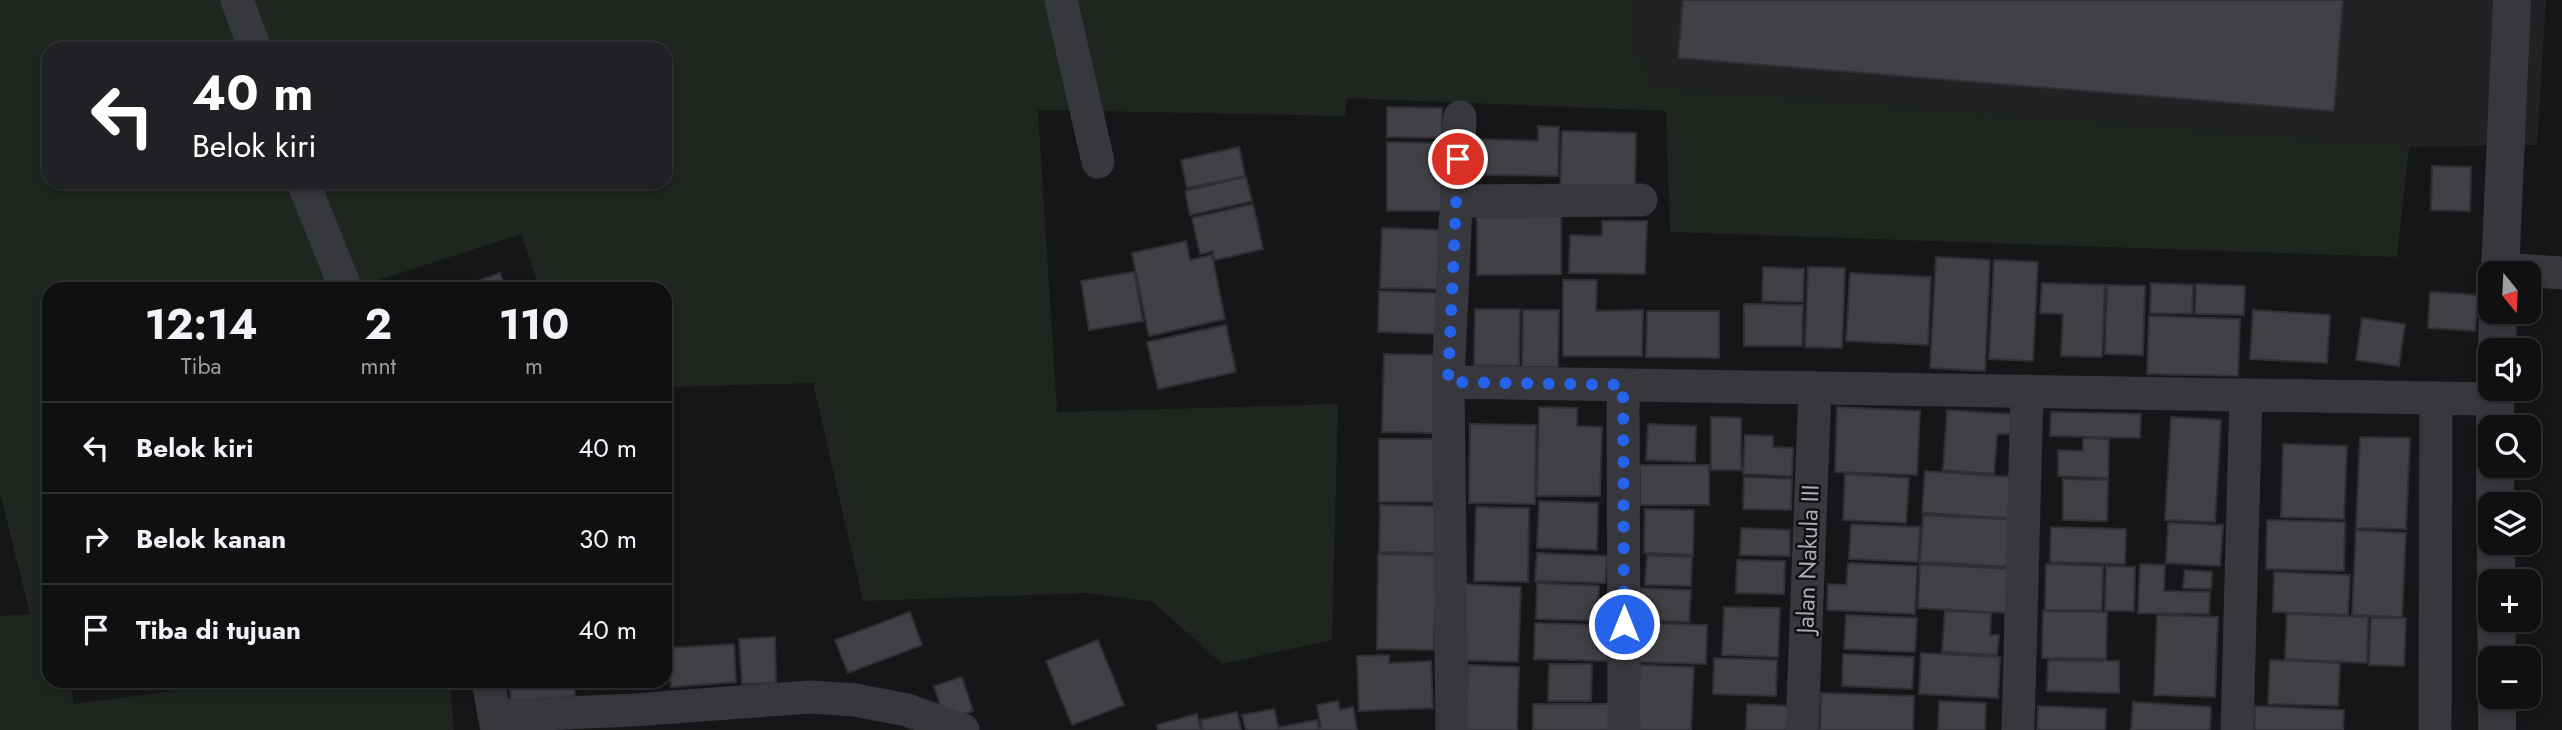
<!DOCTYPE html>
<html lang="id">
<head>
<meta charset="utf-8">
<style>
	:root { --surface:#101012; --page:#1e1e20; --text:#f1f3f6; --muted:#9c9d9f; --line:#303032 }
	body { margin:0; font-family:Jost,sans-serif; background:var(--page); color:var(--text); height:100vh; display:flex; flex-direction:column; font-size:26px; white-space:nowrap }
	* { box-sizing:border-box; margin:0 }
	p { font-size:23px; color:var(--muted) }
	.icon { flex:none; width:38px; height:38px; fill:none; stroke:currentColor; stroke-width:2; stroke-linecap:round; stroke-linejoin:round }
	.map { position:relative; flex:1; overflow:hidden }
	.panel { position:absolute; left:42px; top:282px; width:630px; height:406px; display:flex; flex-direction:column; background:var(--surface); border-radius:21px; box-shadow:0 4px 10px #0003,0 0 0 2px var(--line) }
	.panel>* { flex:none }
	.hud { position:absolute; left:42px; top:42px; width:630px; height:147px; border-radius:21px; box-shadow:0 4px 10px #0003,0 0 0 2px var(--line); background:#202124; color:#fff; overflow:hidden }
	.needle { width:46px; rotate:162deg }
	.controls { position:absolute; left:2478px; top:261px; display:grid; gap:14px }
	.controls a { display:grid; place-items:center; width:63px; height:63px; border-radius:14px; background:var(--surface); box-shadow:0 4px 10px #0003,0 0 0 2px var(--line); font-size:35px }
	.pin { position:absolute; display:grid; place-items:center; width:60px; height:60px; color:#fff; margin:-30px; border:4px solid #fff; border-radius:50%; box-shadow:0 2px 7px #0007 }
	.me { position:absolute; width:77px; margin:-38px; rotate:0deg; stroke-linejoin:round; filter:drop-shadow(0 0 5px #0008) }
	.turn { display:flex; align-items:center; gap:24px; height:147px; padding:0 35px; font-size:32px }
	.turn .icon { width:91px; height:91px; stroke-width:2.5 }
	.turn b { display:block; font-size:49px; line-height:60px }
	.eta { display:flex; justify-content:space-evenly; align-items:center; height:119px; text-align:center }
	.eta b { font-size:42px; font-weight:700; line-height:49px }
	ul { padding:0; list-style:none }
	li { display:flex; align-items:center; gap:21px; height:91px; padding:0 35px; border-top:2px solid var(--line) }
	li div { flex:1 }
	li b { display:block; font-size:26px }
	li em { font-style:normal }
	.map>svg:first-child { display:block }
	.built { fill:#222225 }
	.green { fill:#1e261f; fill-rule:evenodd }
	.building { fill:#404145; stroke:#303034; stroke-width:2 }
	.lines { fill:none; stroke-linecap:round; stroke-linejoin:round }
	.minor { stroke:#37383d; stroke-width:33 }
	.tertiary { stroke:#37383d; stroke-width:38 }
	.route { stroke:#2563eb; stroke-width:12; stroke-dasharray:0 21.6 }
	.labels { text-anchor:middle; stroke-width:5; stroke-linejoin:round; paint-order:stroke }
	.street-label { font-size:24px; fill:#a8adb8; stroke:#111113 }
</style>
</head>
<body>
<div class="map">
<svg width="2562" height="730" viewBox="0 0 2562 730">
	<rect width="100%" height="100%" fill="#161618"/>
	<path class="built" d="M1635 0H2546L2537 145 2409 147 1653 88 1633 42Z"/>
	<path class="green" d="M0 0H1635L1633 42 1653 88 2409 147 2397 257 1670 232 1666 111 1346 98 1345 116 1038 110 1057 412 1338 404 1332 640 1222 664 1153 602 1088 593 863 601 813 383 665 387V289H540L521 234 351 289H49V681H72L73 704 249 681H449L454 730H0V616L30 614 0 493ZM49 49H665V182H49Z"/>
	<path class="building" d="M1683 0H2343L2334 111 1678 58Z
		M1387 107 1442 108V138L1387 137Z
		M1538 126 1559 127 1558 176 1474 175 1475 139 1538 141Z
		M1562 131 1636 133 1635 190 1560 189Z
		M1387 142 1442 143 1441 211H1387Z
		M1239 147 1245 176 1187 188 1181 160Z
		M2432 166 2471 167 2470 211 2431 210Z
		M1246 177 1252 201 1190 215 1185 191Z
		M1253 204 1263 249 1215 260 1213 251 1200 254 1192 218Z
		M1561 216V274L1477 275V217Z
		M1602 221H1647L1645 274 1569 273 1570 235 1602 236Z
		M1382 228 1441 230 1439 289 1380 288Z
		M1186 241 1190 260 1212 255 1225 319 1149 336 1132 253Z
		M1936 257 1990 260 1985 371 1930 368Z
		M1994 260 2038 262 2033 361 1989 359Z
		M1763 267 1804 269 1803 302 1762 301Z
		M1808 267 1845 268 1842 348 1805 347Z
		M1134 272 1143 321 1089 330 1081 281Z
		M500 273 506 289H456Z
		M1850 273 1931 277 1928 345 1846 341Z
		M1563 280H1597L1596 311 1643 310 1642 356H1563Z
		M2042 283 2105 285 2102 357 2061 356 2063 314 2040 313Z
		M2151 283 2193 285 2192 314 2150 313Z
		M2196 284 2245 286 2244 315 2195 314Z
		M2107 285 2145 286 2143 355 2105 354Z
		M1379 291 1439 293 1437 334 1378 332Z
		M2430 292 2478 295 2475 331 2428 328Z
		M1744 304 1803 305 1802 346H1744Z
		M1475 309H1520L1519 366 1474 365Z
		M1523 310H1559L1558 367H1522Z
		M2253 310 2330 315 2327 363 2250 359Z
		M1647 311H1719V358L1646 357Z
		M2149 316 2240 319 2238 376 2147 374Z
		M2362 318 2405 324 2399 366 2356 360Z
		M1226 325 1236 372 1158 389 1147 342Z
		M1384 354 1440 355 1437 433 1382 432Z
		M1539 407 1577 408V426L1602 427 1600 496H1537Z
		M1837 407 1920 411 1917 475 1835 472Z
		M1947 410 2011 414 2010 434H1997L1994 474 1943 470Z
		M2051 412 2141 414 2140 438 2050 436Z
		M1711 417 1741 418V470H1711Z
		M2171 417 2221 420 2215 522 2165 520Z
		M1470 424 1536 425 1535 504 1469 503Z
		M1648 424 1696 426 1695 462 1646 460Z
		M1745 435 1773 436V447L1793 448 1792 476 1743 474Z
		M2360 437 2410 438 2406 529 2356 528Z
		M2083 438 2109 439 2108 478 2058 476V450L2083 451Z
		M1379 439H1437L1436 502H1379Z
		M2283 444 2347 446 2344 519 2281 517Z
		M1640 465H1709V505H1640Z
		M1925 471 2011 477 2008 518 1922 513Z
		M1845 474 1909 478 1906 523 1843 520Z
		M1744 477 1792 479 1791 510 1743 509Z
		M2063 479 2108 480 2107 521 2063 520Z
		M1539 501 1598 503 1597 550 1537 548Z
		M1380 505 1437 506 1435 553 1379 552Z
		M1476 507 1529 508 1528 582 1474 581Z
		M1645 509 1694 510 1693 555 1644 553Z
		M1923 515 2016 520 2013 567 1920 562Z
		M2267 520 2345 522 2344 571 2266 569Z
		M2168 523 2223 525 2220 566 2166 563Z
		M1851 524 1920 527 1918 562 1849 559Z
		M2051 527 2126 529 2125 564 2050 562Z
		M1741 528 1790 530V556L1740 555Z
		M2356 530 2406 533 2402 617 2352 615Z
		M1537 553 1607 556 1605 583 1535 581Z
		M1378 554 1436 555 1434 650 1377 649Z
		M1647 555 1692 557 1691 586 1645 585Z
		M1737 560 1785 561 1784 594 1736 593Z
		M1848 563 1917 566 1915 614 1827 610 1828 584 1846 585Z
		M1920 564 2010 569 2008 613 1918 608Z
		M2046 564 2103 566 2102 610H2045Z
		M2140 564 2165 565 2164 591 2210 592 2209 614 2138 613Z
		M2106 566 2135 567 2134 611H2105Z
		M2185 570 2212 572 2211 589 2183 588Z
		M2274 572 2350 575 2348 615 2273 612Z
		M1537 583 1599 586 1598 621 1536 619Z
		M1463 584 1521 587 1518 662 1460 660Z
		M1640 588 1691 590 1689 622 1639 620Z
		M1724 607 1780 608 1778 657 1722 655Z
		M1945 611 1991 613 1990 635H1999L1997 655 1942 652Z
		M2043 611 2107 612 2106 659 2042 658Z
		M910 612 922 645 848 673 835 640Z
		M2287 614 2368 617 2367 663 2285 659Z
		M1846 615 1917 618 1915 652 1844 649Z
		M2157 615 2218 617 2215 697 2154 695Z
		M2371 618H2406L2404 666 2369 665Z
		M1535 623 1607 625V661L1534 659Z
		M1638 623 1707 625 1706 664 1637 662Z
		M775 637 776 683 742 684 739 639Z
		M1098 640 1124 705 1072 725 1046 661Z
		M734 644 736 682 671 687 668 648Z
		M1921 653 2000 657 1998 698 1919 694Z
		M1843 654 1914 657 1912 689 1842 686Z
		M1389 655V663L1431 661 1433 708 1359 711 1357 656Z
		M1714 658 1777 660 1776 696 1713 694Z
		M2048 660 2119 661V693L2047 691Z
		M2270 660 2340 663 2338 706 2268 704Z
		M1549 664H1592L1591 701H1548Z
		M1468 665 1519 667 1517 730H1466Z
		M1640 665 1694 667 1691 730H1636Z
		M962 677 973 711 945 720 934 686Z
		M509 681H574L575 696 511 701Z
		M1821 693 1914 696 1913 730H1820Z
		M1338 701 1340 710 1353 707 1357 730H1321L1317 705Z
		M1939 701 1986 703 1985 730H1938Z
		M2133 702 2211 707 2210 730H2131Z
		M1533 704H1610V730H1533Z
		M1747 704 1788 706 1787 730H1746Z
		M2038 706 2106 709 2105 730H2037Z
		M2255 706 2344 710 2343 730H2254Z
		M1274 709 1279 730H1246L1242 715Z
		M1237 712 1241 730H1203L1201 720Z
		M1197 714 1201 730H1158L1157 725Z
		M1317 720 1319 730H1281L1280 727Z"/>
	<g class="lines">
		<path class="minor" d="M237 0 255 49
			M1061 0 1098 162
			M303 182 346 289
			M1457 201 1641 200
			M2500 269 2562 273
			M1448 382 2495 399
			M1623 385 1624 730
			M488 681 497 730
			M494 716 633 710 810 697 855 700 907 710 963 730
			M1452 730 1448 382 1460 117
			M1802 730 1815 388
			M2018 730 2027 391
			M2237 730 2246 395
			M2435 730 2436 398"/>
		<path class="tertiary" d="M2500 273 2512 0
			M2497 350 2498 312
			M2495 427V388
			M2495 466V504
			M2496 542V581
			M2496 620 2497 658
			M2497 696V730"/>
	</g>
	<g class="lines">
		<path class="route" d="M1458 159 1448 382 1623 385 1624 624"/>
	</g>
	<g class="labels">
		<g class="street-label">
			<text transform="translate(1808 559) rotate(-88)" y="8">Jalan Nakula III</text>
		</g>
	</g>
</svg>
<div class="controls">
<a><svg class="needle" viewBox="-14 -14 28 28"><path d="M0-13l5 13h-10z" fill="#e53935"/><path d="M0 13l5-13h-10z" fill="#9c9d9f"/></svg></a>
<a><svg class="icon" aria-label="sound" viewBox="0 0 24 24"><path d="M4 9h4l5-4v14l-5-4H4zM17 9q2 3 0 6"/></svg></a>
<a><svg class="icon" aria-label="search" viewBox="0 0 24 24"><circle cx="10" cy="10" r="6"/><path d="M15 15l6 6"/></svg></a>
<a><svg class="icon" aria-label="layers" viewBox="0 0 24 24"><path d="M12 4l9 5-9 5-9-5zM3 14l9 5 9-5"/></svg></a>
<a>+</a>
<a>−</a>
</div>
<div class="pin" style="left:1458px;top:159px;background:#d93025"><svg class="icon" aria-label="arrive" viewBox="0 0 24 24"><path d="M6 21V4h12l-3 4 3 4H6"/></svg></div>
<svg class="me" style="left:1624px;top:624px" viewBox="-20 -20 40 40"><circle r="17" fill="#2563eb" stroke="#fff" stroke-width="3"/><path d="M0-11L8 9 0 5-8 9z" fill="#fff"/></svg>
<div class="hud">
<div class="turn"><svg class="icon" aria-label="left" viewBox="0 0 24 24"><path d="M17 20v-9H6M10 6l-5 5 5 5"/></svg><div><b>40 m</b>Belok kiri</div></div>
</div>
<section class="panel">
<div class="eta">
<div><b>12:14</b><p>Tiba</p></div>
<div><b>2</b><p>mnt</p></div>
<div><b>110</b><p>m</p></div>
</div>
<ul>
<li><svg class="icon" aria-label="left" viewBox="0 0 24 24"><path d="M17 20v-9H6M10 6l-5 5 5 5"/></svg><div><b>Belok kiri</b></div><em>40 m</em></li>
<li><svg class="icon" aria-label="right" viewBox="0 0 24 24"><path d="M7 20v-9h11M14 6l5 5-5 5"/></svg><div><b>Belok kanan</b></div><em>30 m</em></li>
<li><svg class="icon" aria-label="arrive" viewBox="0 0 24 24"><path d="M6 21V4h12l-3 4 3 4H6"/></svg><div><b>Tiba di tujuan</b></div><em>40 m</em></li>
</ul>
</section>
</div>
</body>
</html>
